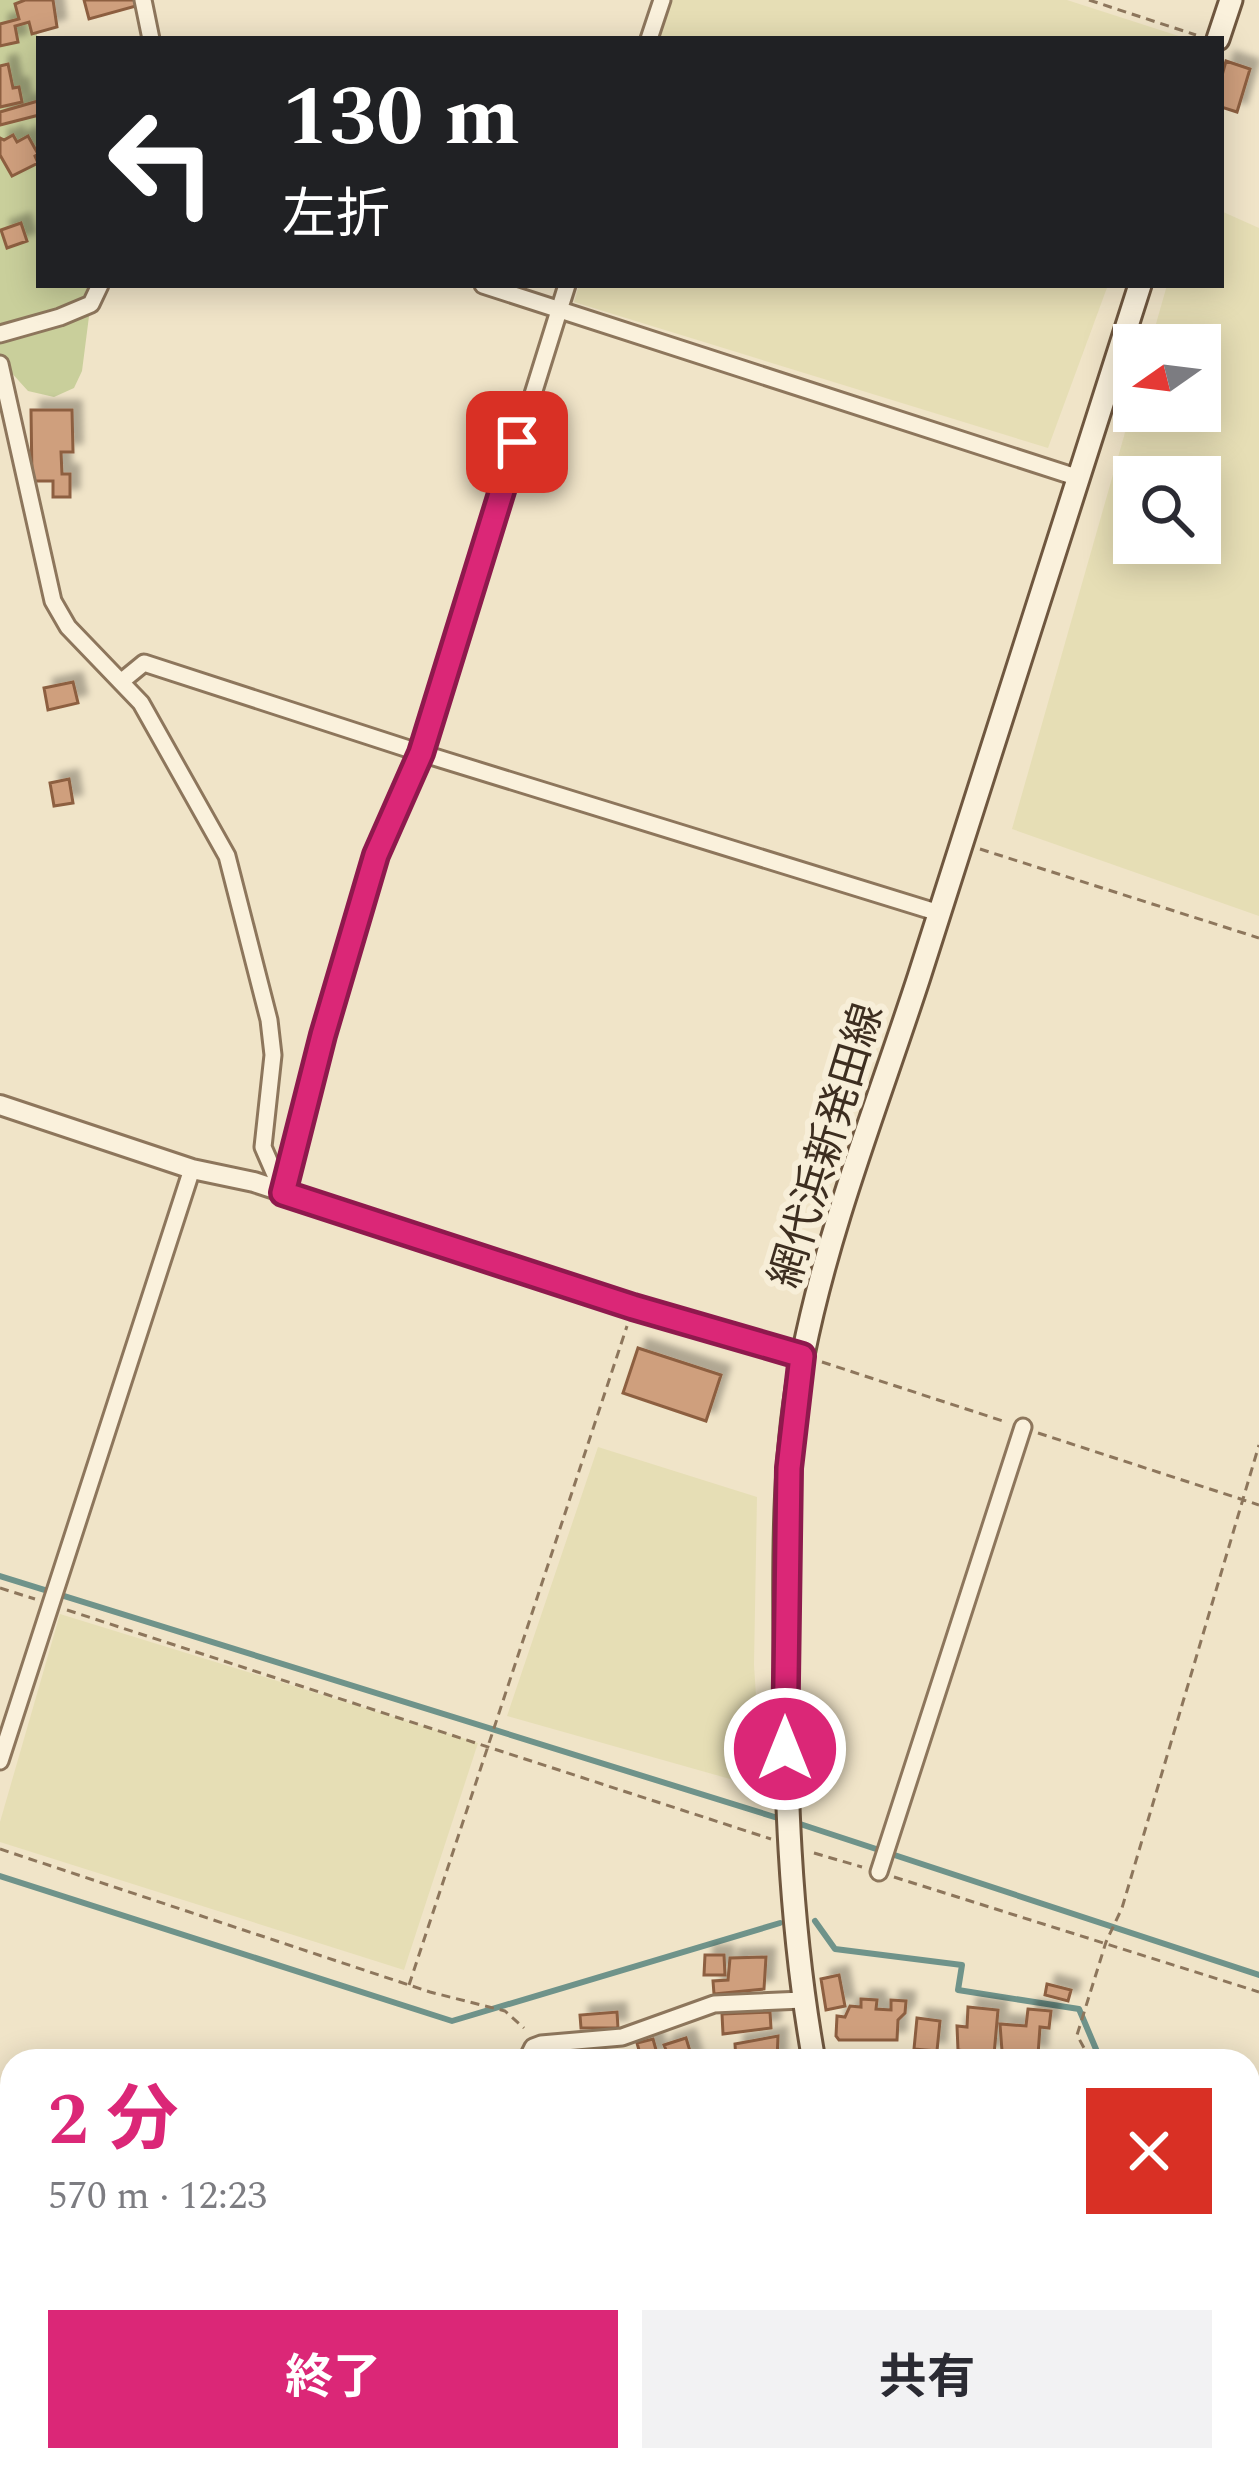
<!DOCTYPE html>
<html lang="ja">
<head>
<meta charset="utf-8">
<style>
	:root { --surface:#fff; --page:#f2f2f3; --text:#2b2b33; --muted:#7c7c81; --accent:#db2777 }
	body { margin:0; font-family:Spectral,"Noto Sans JP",serif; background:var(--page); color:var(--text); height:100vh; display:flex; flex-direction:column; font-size:45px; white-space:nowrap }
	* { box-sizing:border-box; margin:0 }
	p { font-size:39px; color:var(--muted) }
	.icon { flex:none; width:66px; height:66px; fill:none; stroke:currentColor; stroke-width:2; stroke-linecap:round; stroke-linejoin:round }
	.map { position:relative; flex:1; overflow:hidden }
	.details { position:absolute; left:0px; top:2049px; width:1260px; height:423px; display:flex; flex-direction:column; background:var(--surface); border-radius:36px 36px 0 0; box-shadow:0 6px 30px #0003 }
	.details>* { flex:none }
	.hud { position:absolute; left:36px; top:36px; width:1188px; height:252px; border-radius:0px; box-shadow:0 6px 30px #0003; background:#202124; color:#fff; overflow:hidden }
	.needle { width:78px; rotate:256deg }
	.buttons { position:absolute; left:1113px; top:324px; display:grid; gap:24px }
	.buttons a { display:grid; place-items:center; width:108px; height:108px; border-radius:0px; background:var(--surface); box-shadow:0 6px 30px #0003; font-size:60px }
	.pin { position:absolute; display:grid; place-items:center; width:102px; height:102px; color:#fff; margin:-51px; border-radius:24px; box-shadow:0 6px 18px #0006 }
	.me { position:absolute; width:132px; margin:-66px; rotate:0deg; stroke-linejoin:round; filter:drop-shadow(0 0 9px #0008) }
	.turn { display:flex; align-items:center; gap:42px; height:252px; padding:0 48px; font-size:54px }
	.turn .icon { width:156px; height:156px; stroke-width:2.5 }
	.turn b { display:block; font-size:84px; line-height:102px }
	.round { display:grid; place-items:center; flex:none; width:126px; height:126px; border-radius:0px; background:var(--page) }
	.overview { display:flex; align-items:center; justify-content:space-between; height:204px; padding:0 48px }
	h1 { font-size:72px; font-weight:700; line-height:90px; color:var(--accent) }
	.action { display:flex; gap:24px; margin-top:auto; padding:24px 48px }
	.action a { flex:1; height:138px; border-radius:0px; background:var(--accent); color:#fff; font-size:48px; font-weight:700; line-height:138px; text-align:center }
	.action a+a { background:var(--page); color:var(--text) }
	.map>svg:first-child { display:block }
	.farmland { fill:#e6deb5; fill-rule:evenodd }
	.green { fill:#c9cf9b }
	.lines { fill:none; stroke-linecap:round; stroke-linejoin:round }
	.stream { stroke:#6f938a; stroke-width:6 }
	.building { fill:#cf9f7d; stroke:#8d5f41; stroke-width:3; filter:url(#shadow) }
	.minor-casing { stroke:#8d765c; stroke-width:21 }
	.tertiary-casing { stroke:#8d765c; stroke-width:24 }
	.secondary-casing { stroke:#6f573f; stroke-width:27 }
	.path { stroke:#8d765c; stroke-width:3; stroke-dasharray:9 6; stroke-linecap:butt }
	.minor { stroke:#faf1dc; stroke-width:15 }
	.tertiary { stroke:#faf1dc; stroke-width:18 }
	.secondary { stroke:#faf1dc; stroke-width:21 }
	.route-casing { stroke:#8e194d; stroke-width:30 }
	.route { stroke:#db2777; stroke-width:21 }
	.labels { text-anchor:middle; stroke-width:12; stroke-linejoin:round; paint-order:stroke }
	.street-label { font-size:42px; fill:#3d2e20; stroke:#f7eed8 }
</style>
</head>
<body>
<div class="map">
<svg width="1259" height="2470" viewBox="0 0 1259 2470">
	<defs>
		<filter id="shadow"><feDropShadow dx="9" dy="-9" stdDeviation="3" flood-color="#0004"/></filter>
	</defs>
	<rect width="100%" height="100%" fill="#f0e4c8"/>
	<path class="farmland" d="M670 0H1067L1188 39H658Z
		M1221 211 1259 228V916L1012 829 1134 401V411H1200V345H1150L1167 285H1221ZM1134 477H1200V543H1134Z
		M579 285H1108L1048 448 574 302Z
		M598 1447 757 1497 754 1665 762 1788 507 1716Z
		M60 1614 478 1743 404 1970 0 1842V1822Z"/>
	<path class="green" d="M0 0H26L39 41V285H93L82 371 74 388 54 397 28 391 0 360Z"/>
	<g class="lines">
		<path class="stream" d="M0 1576 781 1819
			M794 1822 1259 1975
			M0 1876 452 2021 780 1923
			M815 1921 835 1949 962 1965 958 1990 1079 2009 1101 2061
			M1248 2144 1259 2143"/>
	</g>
	<path class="building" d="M25 0H53L57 27 32 34 29 22 15 26 18 42 0 46V24L19 19 15 4Z
		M84 0H134L136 6 89 19Z
		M1226 61 1250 69 1237 112 1221 107V79Z
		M8 64 13 88 19 87 22 102 0 107V66Z
		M38 101 39 115 0 125V112Z
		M13 135 17 142 28 136 38 154 35 156 38 163 12 176 0 155V138L4 140Z
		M21 223 27 241 7 248 1 230Z
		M31 410H72L73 452H61L62 474H70V497H53V481H32Z
		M73 682 78 703 48 710 44 688Z
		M69 779 73 803 54 806 50 783Z
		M638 1348 721 1375 706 1421 623 1393Z
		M705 1955H724L725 1975H704Z
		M766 1957 764 1989 714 1994 713 1981 728 1980 730 1958Z
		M839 1975 845 2006 826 2010 821 1979Z
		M1047 1984 1071 1990 1068 2001 1045 1995Z
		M861 1999 877 2000 876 2009 891 2010V2000L906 2001 905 2013 898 2020 897 2040H839L836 2036 837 2016 845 2017 850 2006 861 2007Z
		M968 2007 998 2010 994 2055 958 2050 957 2026 967 2027Z
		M1028 2009 1051 2011 1049 2028 1040 2027 1038 2055 1002 2051 1000 2024 1026 2026Z
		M617 2012 618 2028H581L580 2015Z
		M770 2012 771 2028 723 2034 722 2014Z
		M917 2018 940 2021 937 2051 914 2049Z
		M778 2036 777 2061H736L735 2044Z
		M686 2038 693 2061H663L660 2051 666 2050 664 2045Z
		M653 2039 658 2057 642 2061 637 2043Z
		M0 2111 12 2117V2142L0 2138 3 2124Z
		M0 2298 12 2305V2323L7 2331 0 2327Z
		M7 2373 12 2376V2413L7 2420 0 2416V2383Z
		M12 2450V2460L64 2462 60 2470H0Z
		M362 2460H386L380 2470H356Z
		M462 2460H510L508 2470 492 2466 491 2470H459Z
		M588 2460 606 2462 607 2470H569L570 2466 586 2469Z
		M624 2460 665 2469V2470H622Z
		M795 2460H832L833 2470H754V2467L773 2466 772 2462 784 2461 785 2467 795 2466Z
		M884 2460H934L935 2470H886Z
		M1033 2460H1070L1069 2470H1032Z"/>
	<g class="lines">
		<defs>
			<path id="minor" d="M143 0 151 39
				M649 39 662 0
				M483 285 1079 478
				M0 334 60 317 91 304 100 285
				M0 364 53 601 68 627 141 703 227 856 269 1020 273 1055 263 1147 283 1193
				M122 681 144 663 421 753 939 913
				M283 1193 323 1035 376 855 421 753 567 285
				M0 1761 192 1169
				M879 1872 1023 1427
				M526 2061 533 2047 541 2044 622 2037 714 2004 803 2000
				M1248 2197 1259 2201
				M0 2358 12 2364
				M252 2460 271 2470
				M411 2470 415 2460"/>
			<path id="tertiary" d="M0 1105 192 1169 254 1182 633 1307 803 1356"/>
			<path id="secondary" d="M1218 39 1231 0
				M814 2061C789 1922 785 1780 785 1639 784 1546 784 1447 803 1355 829 1225 878 1103 919 977 992 746 1067 516 1140 285
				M860 2460 861 2470"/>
		</defs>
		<use href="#minor" class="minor-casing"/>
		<use href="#tertiary" class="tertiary-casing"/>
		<use href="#secondary" class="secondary-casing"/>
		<path class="path" d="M1089 0 1196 35
			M980 849 1259 938
			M822 1362 1006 1422
			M1038 1433 1259 1505
			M0 1588 35 1599
			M67 1610 771 1839
			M0 1849 430 1992 505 2011 524 2028
			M814 1853 862 1867
			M894 1877 1259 1992
			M409 1985 627 1326
			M1091 2061 1077 2035 1106 1942 1122 1908 1259 1445"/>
		<use href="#minor" class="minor"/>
		<use href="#tertiary" class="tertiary"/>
		<use href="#secondary" class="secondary"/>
	</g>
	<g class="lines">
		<defs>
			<path id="route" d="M517 442 421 753 376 855 323 1035 283 1193 633 1307 802 1356 789 1468 785 1749"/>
		</defs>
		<use href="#route" class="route-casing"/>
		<use href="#route" class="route"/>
	</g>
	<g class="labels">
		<g class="street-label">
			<text transform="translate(825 1145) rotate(-73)" y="15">網代浜新発田線</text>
		</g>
	</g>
</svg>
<div class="buttons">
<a><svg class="needle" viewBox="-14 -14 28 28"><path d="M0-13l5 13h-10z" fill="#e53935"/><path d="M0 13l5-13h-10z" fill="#7c7c81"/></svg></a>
<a><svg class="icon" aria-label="search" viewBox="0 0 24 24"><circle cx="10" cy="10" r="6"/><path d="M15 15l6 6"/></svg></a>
</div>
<div class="pin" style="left:517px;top:442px;background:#d93025"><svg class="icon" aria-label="arrive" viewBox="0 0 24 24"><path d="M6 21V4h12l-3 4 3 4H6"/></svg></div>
<svg class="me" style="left:785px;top:1749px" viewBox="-20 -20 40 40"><circle r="17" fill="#db2777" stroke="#fff" stroke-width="3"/><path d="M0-11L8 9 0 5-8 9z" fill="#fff"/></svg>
<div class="hud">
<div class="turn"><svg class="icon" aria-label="left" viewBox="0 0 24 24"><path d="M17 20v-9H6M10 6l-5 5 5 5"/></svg><div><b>130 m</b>左折</div></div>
</div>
<section class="details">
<div class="overview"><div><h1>2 分</h1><p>570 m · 12:23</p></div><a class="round" style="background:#d93025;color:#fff"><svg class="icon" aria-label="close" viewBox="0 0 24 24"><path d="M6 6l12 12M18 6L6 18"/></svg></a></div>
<div class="action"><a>終了</a><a>共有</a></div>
</section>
</div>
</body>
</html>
